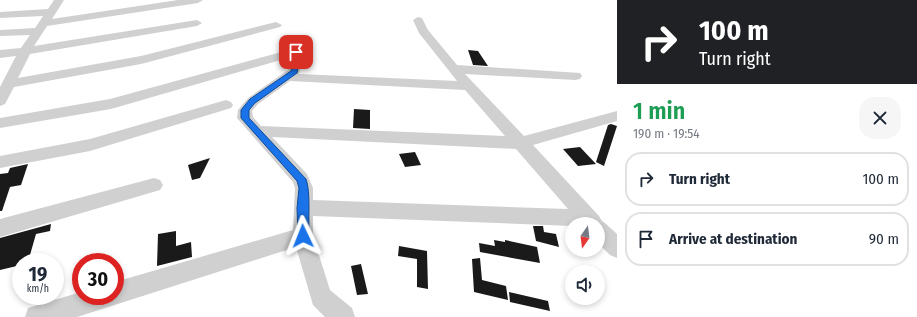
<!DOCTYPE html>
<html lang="en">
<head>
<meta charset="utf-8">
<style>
	:root { --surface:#fff; --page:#f6f6f7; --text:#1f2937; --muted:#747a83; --line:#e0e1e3 }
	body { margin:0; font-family:"Fira Sans Condensed",sans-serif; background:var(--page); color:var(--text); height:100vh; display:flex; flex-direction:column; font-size:15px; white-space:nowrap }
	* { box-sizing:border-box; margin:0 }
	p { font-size:13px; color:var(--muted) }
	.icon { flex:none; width:22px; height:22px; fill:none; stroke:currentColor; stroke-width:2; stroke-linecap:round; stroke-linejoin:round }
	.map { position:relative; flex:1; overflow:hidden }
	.details { display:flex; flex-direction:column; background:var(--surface); width:300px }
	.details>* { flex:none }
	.top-card { background:#202124; color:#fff; overflow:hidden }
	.needle { width:26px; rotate:194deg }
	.buttons { position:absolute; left:565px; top:217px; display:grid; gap:8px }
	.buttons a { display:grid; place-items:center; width:40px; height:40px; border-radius:50%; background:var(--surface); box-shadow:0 2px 6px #0003; font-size:20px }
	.speed { position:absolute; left:12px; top:253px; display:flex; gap:8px; font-size:20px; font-weight:700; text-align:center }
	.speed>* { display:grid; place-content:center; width:52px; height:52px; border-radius:50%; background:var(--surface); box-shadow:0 2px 6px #0003; line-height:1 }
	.speed small { font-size:10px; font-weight:400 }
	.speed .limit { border:6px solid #d22; background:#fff; color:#111 }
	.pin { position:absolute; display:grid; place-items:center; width:34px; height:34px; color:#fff; margin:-17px; border-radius:8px; box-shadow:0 2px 6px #0006 }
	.me { position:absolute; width:44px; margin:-22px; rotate:358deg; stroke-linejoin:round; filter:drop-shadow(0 0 3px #0008) }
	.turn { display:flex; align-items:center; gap:14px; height:84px; padding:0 16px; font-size:18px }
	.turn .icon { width:52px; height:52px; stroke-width:2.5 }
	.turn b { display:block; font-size:28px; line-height:34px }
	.round { display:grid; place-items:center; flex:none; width:42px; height:42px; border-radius:16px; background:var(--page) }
	.summary { display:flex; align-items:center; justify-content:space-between; height:68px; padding:0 16px }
	h1 { font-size:24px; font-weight:600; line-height:30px; color:#1e9e55 }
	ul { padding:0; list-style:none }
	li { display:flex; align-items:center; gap:12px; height:54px; margin:0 8px 6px; padding:0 8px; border:2px solid var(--line); border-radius:16px }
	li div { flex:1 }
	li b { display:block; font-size:15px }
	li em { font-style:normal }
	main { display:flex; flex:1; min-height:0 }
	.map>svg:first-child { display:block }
	.building { fill:#1a1a1a }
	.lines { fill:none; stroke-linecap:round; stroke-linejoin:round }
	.minor { fill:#d0d0d0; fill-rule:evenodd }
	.route { fill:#1a73e8; stroke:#114b97 }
</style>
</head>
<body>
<main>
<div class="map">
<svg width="617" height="317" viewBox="0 0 617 317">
	<rect width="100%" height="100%" fill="#fff"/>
	<path class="building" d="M468 50 478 51 488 66 473 65Z
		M354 109 370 110V129L353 128Z
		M611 124 617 126 604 166 596 162 608 125Z
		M580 147 596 164 578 166 563 149Z
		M415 152 421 165 405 167 399 154Z
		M210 158 200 178 192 180 188 165Z
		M28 164 21 185 10 187 2 211H0V174L8 173 10 168Z
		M51 224 50 231 36 234 28 262H21V265L0 270V238Z
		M533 226H543L544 232 556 234 559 247 536 241Z
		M176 231V246L191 242 192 257 157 266 158 234Z
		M494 240 505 242V240L537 247 540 263 480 252 479 243 495 246Z
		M399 246 427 251 428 289 417 287V259L398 256Z
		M480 258 482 280 506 286 508 300 474 292 472 259Z
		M361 264 368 294 357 295 351 266Z
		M509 292 548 301 550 311 510 302Z"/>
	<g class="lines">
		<path class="minor" d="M54 0H64L52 19 178 0H203L198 3 47 26 34 46 197 20 202 23 197 26 30 54 18 78 141 56 276 22 282 25 280 27 141 64 14 87 5 104 0 106V87L16 56 0 58V50L21 48 30 35 0 36V30L35 28 43 16 0 18V12L48 9Z
			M418 17 422 18 428 30 457 65 580 73 582 76 580 79 575 80 465 74 524 136 617 111V121L533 145 599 216 602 221 605 223 617 234V258L610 255 598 243V224H572V226L313 216V236L330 290 352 308 355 317H325L313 305 296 247 77 317H25L28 308 81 292V296H115V282L293 230 295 188 293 182 237 118 238 110 248 98 288 70 291 57 111 109 0 128V118L110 99 296 48 300 49 304 54 299 74 457 81 419 33 413 20ZM290 81 465 90 505 136 261 126 253 117 252 111 258 104ZM272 137 516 149 568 209 313 200V188L307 174Z
			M226 100 231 102 233 105 231 108 90 151 0 168V156L90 139Z
			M154 178 160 180 163 185 160 190 0 237V219Z"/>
	</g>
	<path class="route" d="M296 50 301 54 297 73 255 103 249 110V118L306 179C311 193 308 220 309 236L307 240 303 241 299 240 298 236 297 208 299 188 297 181 241 118V110L250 99 291 71 295 54 293 52Z"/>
</svg>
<div class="buttons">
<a><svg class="needle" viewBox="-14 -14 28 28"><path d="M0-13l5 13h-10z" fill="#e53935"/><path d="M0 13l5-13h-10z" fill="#747a83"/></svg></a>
<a><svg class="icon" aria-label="sound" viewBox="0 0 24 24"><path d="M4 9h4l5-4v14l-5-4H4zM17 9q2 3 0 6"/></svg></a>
</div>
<div class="speed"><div>19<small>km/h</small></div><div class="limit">30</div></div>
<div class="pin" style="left:296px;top:52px;background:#d93025"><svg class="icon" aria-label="arrive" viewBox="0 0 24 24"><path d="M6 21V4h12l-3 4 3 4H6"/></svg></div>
<svg class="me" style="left:303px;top:236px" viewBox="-20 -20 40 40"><path d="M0-17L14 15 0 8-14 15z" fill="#1a73e8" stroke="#fff" stroke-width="4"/></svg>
</div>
<section class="details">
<div class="top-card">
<div class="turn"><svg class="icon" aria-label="right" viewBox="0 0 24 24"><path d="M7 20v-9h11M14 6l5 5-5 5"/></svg><div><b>100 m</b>Turn right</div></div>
</div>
<div class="summary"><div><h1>1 min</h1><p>190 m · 19:54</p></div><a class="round"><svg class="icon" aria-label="close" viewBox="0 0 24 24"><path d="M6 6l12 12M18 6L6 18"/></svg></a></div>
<ul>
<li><svg class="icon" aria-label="right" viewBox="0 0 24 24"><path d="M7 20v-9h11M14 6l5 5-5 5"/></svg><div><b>Turn right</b></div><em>100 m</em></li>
<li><svg class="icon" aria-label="arrive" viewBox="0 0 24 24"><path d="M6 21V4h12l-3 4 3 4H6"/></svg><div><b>Arrive at destination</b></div><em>90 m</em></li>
</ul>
</section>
</main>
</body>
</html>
